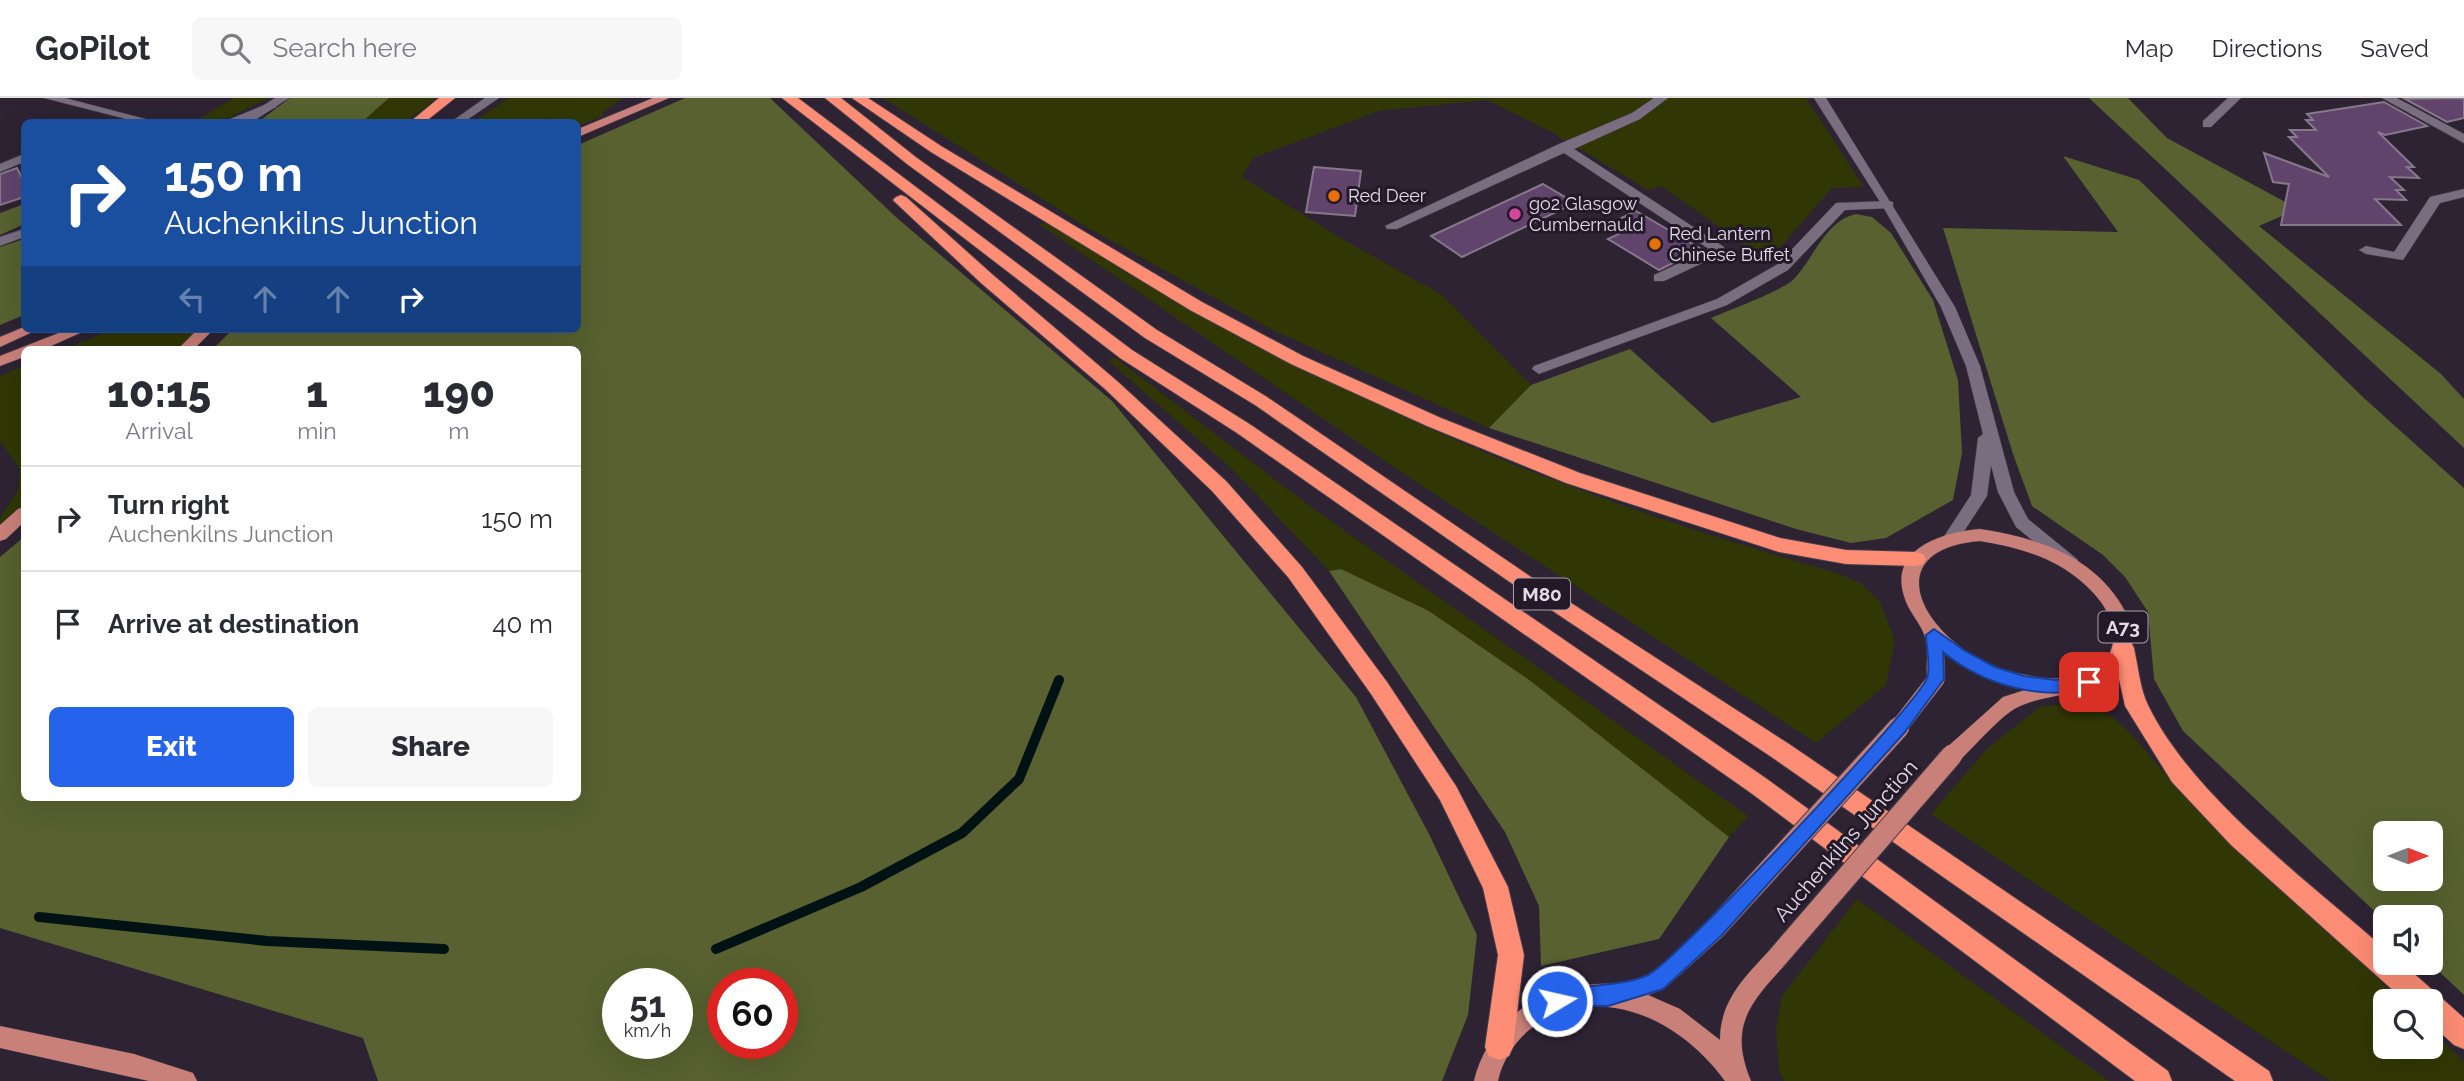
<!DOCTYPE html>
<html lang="en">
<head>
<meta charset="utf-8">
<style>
	:root { --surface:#fff; --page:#f7f7f7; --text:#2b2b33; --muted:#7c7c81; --line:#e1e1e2; --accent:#2563eb }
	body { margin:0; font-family:Raleway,sans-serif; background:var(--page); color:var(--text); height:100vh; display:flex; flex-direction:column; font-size:26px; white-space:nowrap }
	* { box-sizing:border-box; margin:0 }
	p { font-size:23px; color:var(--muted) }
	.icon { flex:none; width:38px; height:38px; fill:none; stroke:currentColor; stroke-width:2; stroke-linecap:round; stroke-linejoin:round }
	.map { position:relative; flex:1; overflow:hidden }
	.panel { position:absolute; left:21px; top:248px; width:560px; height:455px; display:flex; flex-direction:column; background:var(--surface); border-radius:10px; box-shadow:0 7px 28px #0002 }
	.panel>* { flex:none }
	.top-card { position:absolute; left:21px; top:21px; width:560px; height:214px; border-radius:10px; box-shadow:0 7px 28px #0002; background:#1a4fa0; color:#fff; overflow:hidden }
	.needle { width:46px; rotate:90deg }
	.tools { position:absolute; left:2373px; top:723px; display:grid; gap:14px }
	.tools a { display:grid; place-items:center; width:70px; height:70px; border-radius:10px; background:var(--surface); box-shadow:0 7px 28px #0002; font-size:35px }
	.speed { position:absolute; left:602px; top:870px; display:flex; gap:14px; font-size:35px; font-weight:700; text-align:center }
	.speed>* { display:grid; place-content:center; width:91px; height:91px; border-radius:50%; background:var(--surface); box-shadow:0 7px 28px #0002; line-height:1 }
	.speed small { font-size:18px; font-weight:400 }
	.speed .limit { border:10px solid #d22; background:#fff; color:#111 }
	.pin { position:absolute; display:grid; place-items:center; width:60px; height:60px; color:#fff; margin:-30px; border-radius:14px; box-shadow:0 4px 10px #0006 }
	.me { position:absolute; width:77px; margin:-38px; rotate:81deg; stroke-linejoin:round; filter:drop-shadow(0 0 5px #0008) }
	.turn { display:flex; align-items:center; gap:24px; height:147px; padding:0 28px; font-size:32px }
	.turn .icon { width:91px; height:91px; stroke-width:2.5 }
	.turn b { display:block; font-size:49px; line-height:60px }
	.lanes { display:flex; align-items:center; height:66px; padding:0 28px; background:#0003; justify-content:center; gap:35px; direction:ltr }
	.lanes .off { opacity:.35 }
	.eta { display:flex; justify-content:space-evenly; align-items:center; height:119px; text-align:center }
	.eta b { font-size:42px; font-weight:800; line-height:49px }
	.button { display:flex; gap:14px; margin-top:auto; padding:14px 28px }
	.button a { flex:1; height:80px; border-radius:10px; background:var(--accent); color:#fff; font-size:28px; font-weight:800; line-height:80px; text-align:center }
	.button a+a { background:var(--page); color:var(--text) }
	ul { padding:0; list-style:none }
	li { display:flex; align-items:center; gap:21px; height:105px; padding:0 28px; border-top:2px solid var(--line) }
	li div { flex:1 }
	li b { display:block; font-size:26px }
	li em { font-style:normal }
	header { display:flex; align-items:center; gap:42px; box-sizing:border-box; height:98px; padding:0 35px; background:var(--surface); border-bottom:2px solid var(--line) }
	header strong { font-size:33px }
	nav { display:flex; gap:38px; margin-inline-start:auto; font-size:24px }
	.search { width:490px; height:63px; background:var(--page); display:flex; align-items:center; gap:18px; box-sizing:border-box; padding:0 24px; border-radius:10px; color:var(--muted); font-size:26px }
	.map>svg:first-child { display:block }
	.green { fill:#313704 }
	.forest { fill:#58612f; fill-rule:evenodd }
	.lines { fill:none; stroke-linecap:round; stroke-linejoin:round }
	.stream { stroke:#001213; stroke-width:10 }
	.building { fill:#61446b; stroke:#86788b; stroke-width:2 }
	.street-casing { stroke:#473e4b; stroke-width:1 }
	.secondary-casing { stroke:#473e4b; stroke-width:1 }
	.primary-casing { stroke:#473e4b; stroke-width:1 }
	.highway-casing { stroke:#473e4b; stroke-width:2 }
	.street { fill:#796d80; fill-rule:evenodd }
	.secondary { fill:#796d80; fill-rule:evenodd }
	.primary { fill:#c98079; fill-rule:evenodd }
	.highway { fill:#fe8d75; fill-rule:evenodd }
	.primary-bridge-casing { stroke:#473e4b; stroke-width:23; stroke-linecap:butt }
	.primary-bridge { stroke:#c98079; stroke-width:21 }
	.route { fill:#2563eb; stroke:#184099; stroke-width:2 }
	.food-dot { fill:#e8710a; stroke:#231929; stroke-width:2.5 }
	.hotel-dot { fill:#d1479c; stroke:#231929; stroke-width:2.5 }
	.labels { text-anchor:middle; stroke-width:6; stroke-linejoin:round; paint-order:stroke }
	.far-poi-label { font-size:18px; fill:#e4dde8; stroke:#231929; text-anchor:start }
	.shield { fill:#231929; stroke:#aaa2af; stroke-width:2 }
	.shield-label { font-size:19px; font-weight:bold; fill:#e4dde8 }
	.street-label { font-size:21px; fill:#e4dde8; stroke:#231929 }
</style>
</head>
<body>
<header>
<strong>GoPilot</strong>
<div class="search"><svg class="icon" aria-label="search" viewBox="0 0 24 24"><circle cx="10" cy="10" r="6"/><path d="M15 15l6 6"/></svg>Search here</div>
<nav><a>Map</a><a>Directions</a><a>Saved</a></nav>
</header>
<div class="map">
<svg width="2464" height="983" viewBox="0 0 2464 983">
	<rect width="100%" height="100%" fill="#2d2333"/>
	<path class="green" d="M234 0H269L228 20 194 24Z
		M389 0H437L406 24H362Z
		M509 0H623L601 16 605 17 578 28V24H473Z
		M883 0H1806L1864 89 1832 90 1768 163 1661 88 1648 92 1553 35 1487 2 1379 13 1253 60 1242 79 1344 142 1442 197 1531 287 1489 330 1273 232 1088 130Z
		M1046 125C1192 210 1338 294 1493 358 1606 405 1723 442 1840 476L1862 486 1880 504 1895 543 1886 587 1816 645 1407 378 1039 126Z
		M113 231H202L179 252H63Z
		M1114 259 1311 409 1748 718 1729 739 1528 581 1429 513 1341 471 1329 473 1234 373 1109 263Z
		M24 268V409L9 424 0 425V420L18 392 20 371 0 343V278Z
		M2082 605C2120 616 2135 641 2160 670L2401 903H2385V948H2431V931L2464 964V983H2330L1931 716 1987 651 2041 608Z
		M1857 801 2109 983H1784L1779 973 1776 931 1782 898Z"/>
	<path class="forest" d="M290 0H389L362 24H258Z
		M685 0H770L897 120 1112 303 1356 599 1429 736 1477 837 1468 917 1442 983H378L363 940 0 830V459L24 439V700H578V252H212L233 231H578V47ZM618 886H677V945H618ZM723 886H782V945H723Z
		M2089 0H2128L2167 40 2298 111 2259 128 2441 276 2464 301V350Z
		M2063 58 2139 82 2365 301 2464 390V897L2430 865 2431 819H2385V823L2183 633 2154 581 2148 514 2125 479 2103 457 2032 408 2013 356 1943 130 2118 134ZM2431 735V780H2385V735Z
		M24 106V126L0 137V115Z
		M1856 116 1872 119 1891 135 1933 202 1958 282 1962 355 1953 402 1886 440 1851 445 1796 431 1489 330 1531 287 1630 251 1712 325 1801 299 1711 220C1729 212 1782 193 1794 181 1814 160 1825 123 1856 116Z
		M24 141V217L0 227V149Z
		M1341 471 1429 513 1528 581 1729 739 1659 841 1541 868 1539 808 1505 734 1329 473Z"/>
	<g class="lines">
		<path class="stream" d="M39 819 267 843 444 851
			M716 851 861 789 962 735 1019 681 1059 582"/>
	</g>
	<path class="building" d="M2464 0V20L2447 24 2405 1Z
		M2384 4 2427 28 2385 37 2378 34 2414 69H2407L2419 80 2390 79 2404 92H2396L2406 102 2375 101 2401 127H2281L2289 86 2273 84 2264 55 2329 79 2289 39H2297L2290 32H2316L2306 22H2313L2307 16Z
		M1314 69 1361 73 1355 118 1306 114Z
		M17 70 24 84V99L0 107V76Z
		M1543 86 1575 105 1462 159 1431 138Z
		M1636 113 1701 151 1659 172 1608 141 1627 132 1613 124Z"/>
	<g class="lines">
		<defs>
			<path id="street" d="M44 0H65L157 24H138Z
				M1654 0H1668L1640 21 1574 51 1724 149V155L1664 183H1654V177L1709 151 1564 55 1397 131H1387L1385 128 1559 46 1632 15Z
				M2228 0H2241L2211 29H2203V23Z
				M2382 0H2397L2464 36V45Z
				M267 6 277 9 239 24H223Z
				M24 56V64L0 74V66Z
				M2464 91V99L2440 105 2403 162 2366 156 2359 152 2366 148 2394 154 2430 99Z
				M1888 103 1893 104V110L1845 112 1788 172 1727 207 1544 274 1539 276 1532 271 1534 268 1717 201 1778 166 1836 105Z"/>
			<path id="secondary" d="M275 0H289L252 24H238Z
				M485 0H499L464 24H451Z
				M1814 0H1826L1955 209 1980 268 2014 394 2028 421 2077 461 2080 465 2077 469H2065L2016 429 1998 394 1991 367 1987 398 1957 444 1951 446 1943 440 1971 397 1978 340 1983 336 1966 268 1941 209 1882 107Z
				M24 131V139L0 148V139Z"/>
			<path id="primary" d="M653 0H669L578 39V31Z
				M24 229V231H39L0 249V239Z
				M69 231H89L42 252H24V259L0 268V258Z
				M198 231H214L193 252H177Z
				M24 409V424L6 441 0 443V427L18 411Z
				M1980 431C2039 440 2097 459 2126 515 2135 534 2134 554 2121 570 2097 600 2050 593 2018 609 2001 617 1974 649 1959 663L1952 665 1945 663 1942 657 1945 651 2003 599 2025 592 1983 579 1944 556 1945 581 1943 586 1906 634 1899 637 1892 634 1889 629 1892 624 1927 579C1926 567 1929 547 1924 536 1919 523 1908 513 1904 498 1889 450 1944 434 1980 431ZM1980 443C2017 449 2054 459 2082 484 2141 534 2112 591 2037 579 2011 575 1984 567 1963 551 1908 510 1895 450 1980 443Z
				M1714 822 1722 825 1725 832 1722 839 1664 891 1648 897 1680 911 1720 942C1720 904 1743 881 1767 855L1775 852 1783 855 1786 862 1783 869C1748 907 1729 930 1751 983H1725C1683 925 1608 885 1540 924 1519 937 1503 959 1498 983H1474C1486 932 1530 892 1583 887 1605 885 1630 887 1650 875 1671 862 1689 841 1706 825Z
				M0 928 134 956 193 975 197 983H149L0 950Z"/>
			<path id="highway" d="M439 0H455L425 24H410Z
				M782 0H798L1132 252 1251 327 1767 681 2168 973 2172 983H2135L1751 695 1237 335 1120 260Z
				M825 0H841L917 60 1157 232 1267 299 1531 479 1789 646 2269 973 2273 983H2235L1773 660 1517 489 1255 307 1145 240 907 66Z
				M852 0H868L941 48 1202 204 1303 258 1441 320 1580 375 1780 440 1846 452 1916 454 1923 456 1926 461 1923 466 1916 468 1846 466 1779 454 1566 385 1427 328 1291 266 1190 212 931 54Z
				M901 97 906 99 993 177 1117 283 1226 383 1302 469 1387 584 1456 688 1508 789 1524 857 1513 949 1509 958 1499 962 1489 958 1485 949 1498 857 1483 790 1440 702 1371 596 1288 479 1212 393 1105 291 981 185 896 105 893 102 896 99Z
				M2123 542 2131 544 2134 550C2138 568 2140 591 2148 607 2191 697 2310 785 2385 851V864H2401L2464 920V951L2454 947 2431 926V903H2405L2231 747 2172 684 2125 608 2112 550 2115 544Z"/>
		</defs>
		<use href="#street" class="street-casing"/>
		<use href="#secondary" class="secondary-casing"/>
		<use href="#primary" class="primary-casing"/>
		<use href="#highway" class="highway-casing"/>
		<use href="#street" class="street"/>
		<use href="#secondary" class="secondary"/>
		<use href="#primary" class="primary"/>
		<use href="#highway" class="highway"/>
		<defs>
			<path id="primary-bridge" d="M1714 832 1899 629
				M1775 862 1952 657"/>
		</defs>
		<use href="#primary-bridge" class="primary-bridge-casing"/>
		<use href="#primary-bridge" class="primary-bridge"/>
	</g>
	<path class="route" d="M1934 531 1965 553 1995 569 2024 578 2056 582 2089 577 2095 579 2097 584 2095 588C2045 605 1983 587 1943 554L1944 581 1905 634 1721 838 1663 891 1608 908H1582L1557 913 1549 910 1546 903 1549 897C1581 884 1616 891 1648 877 1673 866 1920 604 1927 580 1931 568 1926 549 1926 537Z"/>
	<g class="food-dot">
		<circle cx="1334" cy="98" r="7"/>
		<circle cx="1655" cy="146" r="7"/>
	</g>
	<circle class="hotel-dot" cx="1515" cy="116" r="7"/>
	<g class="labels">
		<g class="far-poi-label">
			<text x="1348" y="104">Red Deer</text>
			<text x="1529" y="112">go2 Glasgow<tspan x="1529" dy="21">Cumbernauld</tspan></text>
			<text x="1669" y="142">Red Lantern<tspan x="1669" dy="21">Chinese Buffet</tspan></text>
		</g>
		<g class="shield">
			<rect x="1514" y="480.5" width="56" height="31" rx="5"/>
			<rect x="2098.5" y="513.5" width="49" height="31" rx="5"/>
		</g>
		<g class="shield-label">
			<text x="1542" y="503">M80</text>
			<text x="2123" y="536">A73</text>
		</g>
		<g class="street-label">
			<text transform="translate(1846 743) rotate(-49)" y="7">Auchenkilns Junction</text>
		</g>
	</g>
</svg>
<div class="tools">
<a><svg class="needle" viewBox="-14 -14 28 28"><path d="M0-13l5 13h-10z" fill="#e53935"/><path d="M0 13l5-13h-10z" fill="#7c7c81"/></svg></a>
<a><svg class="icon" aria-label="sound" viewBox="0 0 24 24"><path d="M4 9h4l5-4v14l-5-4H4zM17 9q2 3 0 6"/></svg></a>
<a><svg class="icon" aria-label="search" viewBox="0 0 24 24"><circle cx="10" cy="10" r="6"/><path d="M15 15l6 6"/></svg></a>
</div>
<div class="speed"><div>51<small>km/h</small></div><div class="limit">60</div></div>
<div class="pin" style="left:2089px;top:584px;background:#d93025"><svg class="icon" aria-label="arrive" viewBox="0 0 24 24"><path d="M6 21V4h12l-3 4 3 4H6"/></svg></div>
<svg class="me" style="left:1557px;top:903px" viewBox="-20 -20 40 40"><circle r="17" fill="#2563eb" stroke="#fff" stroke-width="3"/><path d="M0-11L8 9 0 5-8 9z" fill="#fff"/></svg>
<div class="top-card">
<div class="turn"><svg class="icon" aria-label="right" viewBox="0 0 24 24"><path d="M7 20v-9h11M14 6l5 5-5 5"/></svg><div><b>150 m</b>Auchenkilns Junction</div></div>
<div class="lanes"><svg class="icon off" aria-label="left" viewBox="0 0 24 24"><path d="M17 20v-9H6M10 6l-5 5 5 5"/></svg><svg class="icon off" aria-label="ahead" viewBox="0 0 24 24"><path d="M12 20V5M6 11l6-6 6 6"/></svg><svg class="icon off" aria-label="ahead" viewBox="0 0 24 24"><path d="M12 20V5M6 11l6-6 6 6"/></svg><svg class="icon" aria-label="right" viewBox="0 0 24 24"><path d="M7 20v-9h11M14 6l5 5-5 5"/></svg></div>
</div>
<section class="panel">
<div class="eta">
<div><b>10:15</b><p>Arrival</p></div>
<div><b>1</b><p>min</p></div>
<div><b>190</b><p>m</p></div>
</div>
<ul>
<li><svg class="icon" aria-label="right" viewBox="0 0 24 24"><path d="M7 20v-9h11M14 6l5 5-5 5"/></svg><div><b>Turn right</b><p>Auchenkilns Junction</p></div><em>150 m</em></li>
<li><svg class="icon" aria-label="arrive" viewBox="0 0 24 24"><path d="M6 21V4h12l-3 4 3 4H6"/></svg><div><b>Arrive at destination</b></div><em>40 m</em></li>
</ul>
<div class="button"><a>Exit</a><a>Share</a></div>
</section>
</div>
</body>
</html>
